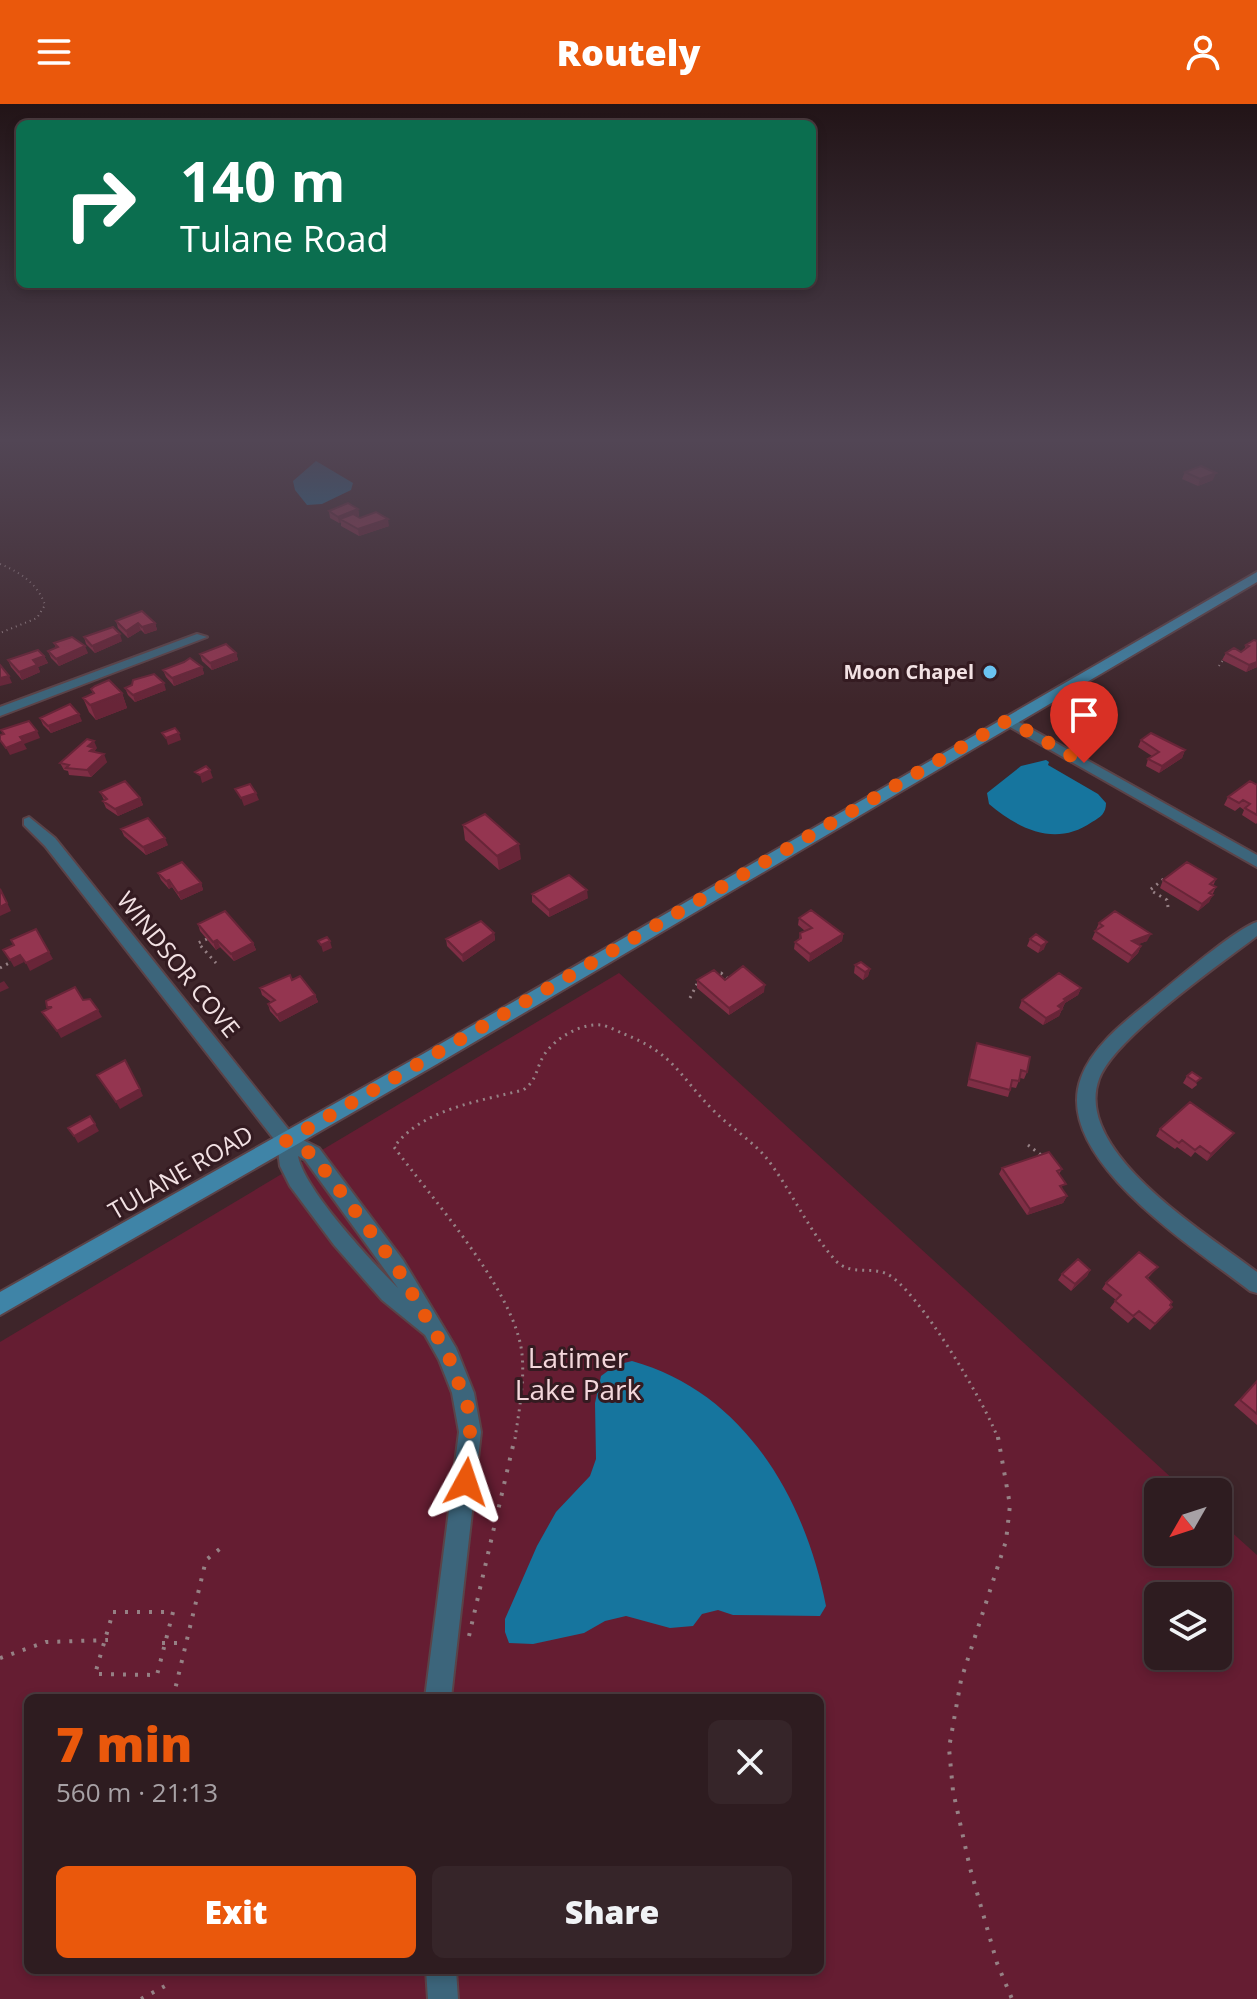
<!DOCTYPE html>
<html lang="en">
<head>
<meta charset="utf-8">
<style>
	:root { --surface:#2e1c20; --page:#362529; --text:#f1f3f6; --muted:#a7a1a5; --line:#493a3e; --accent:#ea580c }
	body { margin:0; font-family:"Open Sans",sans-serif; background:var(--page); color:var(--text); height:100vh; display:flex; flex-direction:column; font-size:30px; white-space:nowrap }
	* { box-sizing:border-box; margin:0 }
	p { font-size:26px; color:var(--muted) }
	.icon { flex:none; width:44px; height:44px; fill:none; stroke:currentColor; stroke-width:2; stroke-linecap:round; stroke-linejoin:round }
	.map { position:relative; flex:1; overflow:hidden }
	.drawer { position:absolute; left:24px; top:1590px; width:800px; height:280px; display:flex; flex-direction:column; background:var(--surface); border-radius:12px; box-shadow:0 4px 12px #0003,0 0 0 2px var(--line) }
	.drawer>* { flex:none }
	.banner { position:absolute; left:16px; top:16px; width:800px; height:168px; border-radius:12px; box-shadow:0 4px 12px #0003,0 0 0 2px var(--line); background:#0b6e4f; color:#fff; overflow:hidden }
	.needle { width:52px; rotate:231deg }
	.controls { position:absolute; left:1144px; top:1374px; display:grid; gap:16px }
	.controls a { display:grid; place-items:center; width:88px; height:88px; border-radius:12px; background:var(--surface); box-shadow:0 4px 12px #0003,0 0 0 2px var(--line); font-size:40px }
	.pin { position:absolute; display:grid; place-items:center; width:68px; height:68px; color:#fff; margin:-82px -34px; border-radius:50% 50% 50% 0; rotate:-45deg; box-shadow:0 0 8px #0007 }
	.pin .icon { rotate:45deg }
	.me { position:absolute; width:88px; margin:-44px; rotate:5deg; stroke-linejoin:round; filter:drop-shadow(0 0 6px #0008) }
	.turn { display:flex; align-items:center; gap:28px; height:168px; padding:0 32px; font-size:36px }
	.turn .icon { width:104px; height:104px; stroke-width:2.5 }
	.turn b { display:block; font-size:56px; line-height:68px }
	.round { display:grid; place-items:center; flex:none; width:84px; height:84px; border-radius:12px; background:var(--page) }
	.headline { display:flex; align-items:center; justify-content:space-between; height:136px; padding:0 32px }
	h1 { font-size:48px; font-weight:800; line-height:60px; color:var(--accent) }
	.action { display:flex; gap:16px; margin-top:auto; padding:16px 32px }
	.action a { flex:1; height:92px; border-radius:12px; background:var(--accent); color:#fff; font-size:32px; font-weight:800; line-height:92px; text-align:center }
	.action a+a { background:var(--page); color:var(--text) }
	header { display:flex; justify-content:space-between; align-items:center; height:104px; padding:0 32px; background:var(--accent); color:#fff; font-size:36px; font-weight:800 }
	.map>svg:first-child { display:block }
	.green { fill:#651d32; fill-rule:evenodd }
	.water { fill:#16759e }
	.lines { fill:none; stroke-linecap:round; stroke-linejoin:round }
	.street-casing { stroke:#5b4348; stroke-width:4 }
	.secondary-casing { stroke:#5b4348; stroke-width:4 }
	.path-far2 { stroke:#968185; stroke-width:2; stroke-dasharray:1 4; stroke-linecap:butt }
	.path-far1 { stroke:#968185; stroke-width:3; stroke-dasharray:2 5; stroke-linecap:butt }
	.path { stroke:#968185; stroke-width:4; stroke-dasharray:3 9; stroke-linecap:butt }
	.street { fill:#3c657b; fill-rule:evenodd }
	.secondary { fill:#3f84a7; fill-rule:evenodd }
	.wall { fill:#7f2e45 }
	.shaded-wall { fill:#682538 }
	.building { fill:#943550; stroke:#682538; stroke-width:2 }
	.route { stroke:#ea580c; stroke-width:14; stroke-dasharray:0 25.2 }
	.poi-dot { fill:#6ac3f1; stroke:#341b21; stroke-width:3 }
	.labels { text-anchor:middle; stroke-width:6; stroke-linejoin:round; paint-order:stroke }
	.far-poi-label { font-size:20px; font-weight:bold; fill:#f2e1e3; stroke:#341b21; text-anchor:end }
	.street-label { font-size:24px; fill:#f2e1e3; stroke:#341b21 }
	.near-park-label { font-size:28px; fill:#f3d7db; stroke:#341b21 }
</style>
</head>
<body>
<header><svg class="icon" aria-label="menu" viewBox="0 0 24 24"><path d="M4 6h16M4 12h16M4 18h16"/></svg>Routely<svg class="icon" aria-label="person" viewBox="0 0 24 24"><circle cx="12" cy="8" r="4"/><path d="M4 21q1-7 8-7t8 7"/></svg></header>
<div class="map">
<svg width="1257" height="1895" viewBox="0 0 1257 1895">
	<rect width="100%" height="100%" fill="#3e252a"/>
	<path class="green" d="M619 869 1187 1388H1158V1448H1218V1416L1257 1451V1895H0V1238ZM1158 1492H1218V1552H1158ZM28 1594H820V1866H28Z"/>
	<path class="water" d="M316 357 353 379 351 386 322 400 307 401 295 386 293 377Z
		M1046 656 1049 658 1048 661 1098 690 1106 699C1106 709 1101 713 1092 718 1056 743 1020 726 989 700L987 689 1021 662Z
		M632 1257C744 1288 805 1394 826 1502L820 1512 733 1511 718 1506 702 1510 693 1522 670 1524 626 1512 605 1517 584 1529 533 1540 509 1539 505 1528V1515L537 1442 556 1408 590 1372 596 1355 595 1299 601 1272 616 1261Z"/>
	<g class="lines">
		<defs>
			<path id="street" d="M197 530 207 533 0 612V603Z
				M1008 612 1257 751V763L1003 619V613Z
				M29 713 55 734 293 1031 319 1044 403 1156 456 1244 474 1289 481 1328 451 1594H425L459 1328 452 1289 439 1256 425 1231 382 1196 334 1141 290 1082 280 1062 277 1039 45 742 24 721V715ZM298 1052 305 1056 398 1184C372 1158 304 1085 298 1052Z
				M1257 818V832C1219 861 1114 934 1099 975 1072 1048 1209 1131 1257 1168V1189L1250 1187C1197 1145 1051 1055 1081 974 1092 943 1124 918 1149 898 1170 881 1235 825 1257 818Z
				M426 1866H456L458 1895H428Z"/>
			<path id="secondary" d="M1257 468V478L437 960 0 1211V1188L423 950Z"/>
		</defs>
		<use href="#street" class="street-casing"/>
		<use href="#secondary" class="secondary-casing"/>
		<path class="path-far2" d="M0 460C20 468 38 480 45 501L37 514 0 529
			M1219 562 1225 553"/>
		<path class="path-far1" d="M1168 803 1167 796 1150 786 1166 773 1170 776
			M207 835 198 839 216 859
			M0 864 11 858
			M714 870 721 869 728 875
			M690 894 697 880
			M1028 1041 1041 1051
			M515 1335C519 1306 526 1272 521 1243 509 1180 433 1096 394 1043 422 1005 480 997 523 986 537 977 536 964 544 951 555 934 581 919 601 921 608 922 617 927 624 930 675 950 679 972 714 1007 731 1024 754 1038 768 1056 793 1089 808 1126 836 1157 851 1172 871 1162 887 1170 917 1184 987 1302 998 1335"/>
		<path class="path" d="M998 1333 1010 1401 1006 1437 961 1576 949 1644 953 1687 970 1764 997 1859 1012 1895
			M113 1508H173L157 1571 95 1570Z
			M469 1532 515 1333
			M162 1539H186
			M0 1554 46 1538 108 1536
			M173 1594 206 1456 221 1444
			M141 1895 165 1882"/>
		<use href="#street" class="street"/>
		<use href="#secondary" class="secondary"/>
	</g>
	<path class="wall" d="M1185 368 1213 376 1198 382 1182 375Z
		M358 405 359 412H357L360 414 389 422 359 432 341 422V419H339L330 414 329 407Z
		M116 517 155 519 157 526 145 530 141 526 128 534 118 524Z
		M84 533 122 537 95 549 86 540Z
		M1257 537V563L1246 568 1222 556 1226 549 1241 548 1244 546 1246 541Z
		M54 539 88 549 59 562 51 554 48 547 56 544Z
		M236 549 238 556 212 566 202 557 200 550Z
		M44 552 48 559 38 563 40 568 22 576 11 563 8 556Z
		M202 563 204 570 174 582 166 573 163 566Z
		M132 581 166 586 135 598 128 591 125 584Z
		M91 585 122 589 127 604 96 616 89 608 83 594 93 590Z
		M40 614 82 617 51 629 43 621Z
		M1141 636 1185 646 1182 654 1159 669 1146 662 1148 655 1152 652 1138 643Z
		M97 644 95 646V648L107 658 91 673 69 671 68 667 64 666 60 659Z
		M1257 681V719L1256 720 1242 711 1244 706 1240 703 1235 707 1224 701 1228 693Z
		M100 688 140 694 143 701 118 712 106 704 103 697 104 696Z
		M463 721 521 755 499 766 465 736Z
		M121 725 168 741 146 751 124 732Z
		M158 769 201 779 203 786 181 796 172 783 169 785 161 776Z
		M1216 775 1213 782 1216 783 1209 798 1198 807 1160 784 1163 776Z
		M532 790 588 794 549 813 532 798Z
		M799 814 843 830 842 837 809 858 794 845 795 838 799 836 800 829 805 827 798 821Z
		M1099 819 1147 837 1138 840 1141 842 1138 849 1128 859 1092 835Z
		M198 820 253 839 256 846 234 857 220 843 216 846 200 827Z
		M494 829 495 836 463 858 447 842 446 835Z
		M1030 835 1044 845 1038 849 1027 842Z
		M855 861 870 865 868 872 863 876 854 869Z
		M292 876 315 891 318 898 280 918 270 907 268 900 271 898 262 891 260 884Z
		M697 876H725L764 888 729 911 697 884Z
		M1081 884 1078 891 1065 899 1059 912 1043 921 1019 904 1022 896Z
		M977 939 1027 968 1024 975 1020 974 1016 984 1011 983 1008 993 967 982Z
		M1192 968 1197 981 1192 985 1183 979 1187 972Z
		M1160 1025 1234 1029 1229 1035 1207 1057 1195 1048 1191 1053 1177 1043 1175 1045 1156 1032Z
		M1002 1064 1062 1065 1059 1070 1063 1087 1067 1092 1063 1099 1027 1111 999 1070Z
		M1158 1163 1148 1174 1172 1203 1150 1226 1134 1213 1128 1219 1110 1204 1116 1196 1102 1185 1106 1179Z
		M1090 1166 1087 1172 1071 1187 1058 1176 1062 1170Z
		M1257 1277V1321L1234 1301Z"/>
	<path class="shaded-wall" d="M1216 369 1213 376 1198 382 1200 375Z
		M358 405 359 412 344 417 340 415 341 419H339L338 413Z
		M388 415 389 422 359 432 358 425Z
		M138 519 141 526 128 534 126 527Z
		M155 519 157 526 145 530 142 523Z
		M120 530 122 537 95 549 92 542Z
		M85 542 88 549 59 562 56 555Z
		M236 549 238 556 212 566 210 559Z
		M44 552 48 559 38 563 40 568 22 576 19 568 33 556Z
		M1257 558V563L1246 568 1249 561Z
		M202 563 204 570 174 582 172 574Z
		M9 572 12 579 0 582V574Z
		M164 579 166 586 135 598 133 591Z
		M122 589 127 604 96 616 90 601Z
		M79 610 82 617 51 629 48 622Z
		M37 627 40 634 24 640 27 645 10 651 6 644 20 633Z
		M179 629 181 636 168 641 166 634Z
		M94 637 97 644 95 646 97 651 93 654 88 642Z
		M1185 646 1182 654 1159 669 1162 662Z
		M104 650 107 658 91 673 87 666Z
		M210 666 213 674 202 679 200 671Z
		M256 689 259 696 244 702 241 694Z
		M140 694 143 701 118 712 115 705Z
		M165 734 168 741 146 751 143 743Z
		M519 740 521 755 499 766 497 752Z
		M169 776 172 783 169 785 166 777Z
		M201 779 203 786 181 796 178 789Z
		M0 784 11 807 0 812Z
		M587 786 588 794 549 813V806Z
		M1213 791 1209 798 1198 807 1202 800Z
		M494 829 495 836 463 858 462 851Z
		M843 830 842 837 809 858 810 850Z
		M1151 830 1147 837 1129 844 1132 837Z
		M217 836 220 843 216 846 213 838Z
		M330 837 332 844 323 848 321 841Z
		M1047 838 1044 845 1038 849 1041 842Z
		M253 839 256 846 234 857 231 850Z
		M1141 842 1138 849 1128 859 1132 852Z
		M49 848 53 855 30 867 26 859Z
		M20 851 24 858 14 863 10 856Z
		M870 865 868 872 863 876 865 868Z
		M4 877 9 884 0 888V879Z
		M765 881 764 888 729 911V904Z
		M1081 884 1078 891 1065 899 1063 903 1059 907 1062 905 1059 912 1043 921 1046 914 1058 902 1064 895Z
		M315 891 318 898 280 918 277 911Z
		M98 906 102 913 61 934 57 927Z
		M140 985 143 992 120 1005 116 998Z
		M95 1020 99 1027 78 1039 74 1032Z
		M1234 1029 1229 1035 1207 1057 1211 1050Z
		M1067 1092 1063 1099 1027 1111 1030 1105Z
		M1090 1166 1087 1172 1071 1187 1075 1180Z"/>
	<path class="building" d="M1201 362 1216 369 1200 375 1185 368Z
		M348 399 358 405 338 413 329 407Z
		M376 408 388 415 358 425 340 415 353 410 360 414Z
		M142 507 155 519 142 523 138 519 126 527 116 517Z
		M113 523 120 530 92 542 84 533Z
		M72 533 85 542 56 555 48 547 58 543 54 539Z
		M1254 536 1257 537V558L1249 561 1226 549 1234 544 1241 548 1249 542 1246 541Z
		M226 540 236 549 210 559 200 550Z
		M38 546 44 552 33 556 37 561 19 568 8 556Z
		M190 554 202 563 172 574 163 566 184 558Z
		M0 561 9 572 0 574Z
		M154 570 164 579 133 591 125 584 132 581 133 576Z
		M109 576 122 589 90 601 83 594 94 589 91 585 95 582Z
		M70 600 79 610 48 622 40 614Z
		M29 617 37 627 20 633 23 637 6 644 0 636V631L4 630 1 626Z
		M175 624 179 629 166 634 162 629Z
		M1151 629 1185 646 1162 662 1148 655 1159 648 1141 636Z
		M87 635 94 637 88 642 94 644 90 647 104 650 87 666 66 664 69 661 60 659Z
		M206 662 210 666 200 671 195 668Z
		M125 677 140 694 115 705 103 697 107 695 100 688Z
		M1250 677 1257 681V711L1245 704 1250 700 1243 696 1239 699 1228 693Z
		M250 680 256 689 241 694 235 685Z
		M485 710 519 740 497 752 463 721Z
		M148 714 165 734 143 743 121 725Z
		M182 758 201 779 178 789 169 776 166 777 158 769Z
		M1187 758 1216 775 1210 780 1216 783 1209 789 1213 791 1202 800 1163 776Z
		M569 771 587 786 549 806 532 790Z
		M0 785 7 799 0 803Z
		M811 806 843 830 810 850 795 838 801 834 800 829 812 824 799 814Z
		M225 807 253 839 231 850 217 836 213 838 198 820Z
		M1115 807 1151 830 1132 837 1141 842 1132 852 1095 827 1103 822 1099 819Z
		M481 817 494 829 462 851 446 835Z
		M36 825 49 848 26 859 20 851 10 856 3 846 14 841 11 836Z
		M1036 830 1047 838 1041 842 1030 835Z
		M327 833 330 837 321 841 318 837Z
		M861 858 870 865 865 868 855 861Z
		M743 862 765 881 729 904 697 876 714 866 725 876Z
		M1059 869 1081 884 1064 895 1066 896 1058 902 1062 905 1046 914 1022 896Z
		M290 871 292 876 300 872 315 891 277 911 268 900 275 896 260 884Z
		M75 883 83 896 90 895 98 906 57 927 42 908 52 903H47L46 897Z
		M977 939 1030 953 1027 968 1021 966 1019 977 1012 976 1010 986 969 975Z
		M125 956 140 985 116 998 97 971Z
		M1192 968 1201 974 1196 978 1187 972Z
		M1190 998 1234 1029 1211 1050 1200 1042 1195 1046 1182 1036 1179 1039 1160 1025Z
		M90 1012 95 1020 74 1032 68 1024Z
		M1049 1048 1062 1065 1057 1067 1066 1080 1060 1082 1067 1092 1030 1105 1002 1064Z
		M1139 1148 1158 1163 1146 1173 1172 1198 1170 1201 1172 1203 1155 1220 1139 1207 1133 1212 1115 1197 1121 1191 1106 1179Z
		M1078 1155 1090 1166 1075 1180 1062 1170Z
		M1257 1277V1310L1240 1296Z"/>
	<linearGradient id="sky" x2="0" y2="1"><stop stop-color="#221417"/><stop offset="0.56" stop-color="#524655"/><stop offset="1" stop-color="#524655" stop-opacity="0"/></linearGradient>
	<rect width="1257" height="601" fill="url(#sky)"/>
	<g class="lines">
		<path class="route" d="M466 1378 470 1328 468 1304 448 1251 396 1162 335 1080 312 1050 286 1037 1008 616 1084 659"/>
	</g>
	<circle class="poi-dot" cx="990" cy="568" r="8"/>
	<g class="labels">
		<g class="far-poi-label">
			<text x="974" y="575">Moon Chapel</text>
		</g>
		<g class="street-label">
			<text transform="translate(178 861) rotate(51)" y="8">WINDSOR COVE</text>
			<text transform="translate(181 1069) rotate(-30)" y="8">TULANE ROAD</text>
		</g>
		<g class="near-park-label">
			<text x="578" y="1264">Latimer<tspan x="578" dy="32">Lake Park</tspan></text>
		</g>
	</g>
</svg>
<div class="controls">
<a><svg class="needle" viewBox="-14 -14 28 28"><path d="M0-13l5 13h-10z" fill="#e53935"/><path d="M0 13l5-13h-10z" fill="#a7a1a5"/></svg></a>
<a><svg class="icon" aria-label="layers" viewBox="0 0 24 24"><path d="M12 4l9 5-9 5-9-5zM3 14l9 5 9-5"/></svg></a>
</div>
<div class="pin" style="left:1084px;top:659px;background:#d93025"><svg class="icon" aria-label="arrive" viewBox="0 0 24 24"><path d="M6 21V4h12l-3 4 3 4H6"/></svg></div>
<svg class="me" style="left:466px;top:1378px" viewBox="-20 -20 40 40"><path d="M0-17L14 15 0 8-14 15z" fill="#ea580c" stroke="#fff" stroke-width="4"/></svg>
<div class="banner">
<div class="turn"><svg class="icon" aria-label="right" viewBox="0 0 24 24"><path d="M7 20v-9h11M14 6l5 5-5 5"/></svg><div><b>140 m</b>Tulane Road</div></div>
</div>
<section class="drawer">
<div class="headline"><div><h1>7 min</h1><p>560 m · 21:13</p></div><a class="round"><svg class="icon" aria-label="close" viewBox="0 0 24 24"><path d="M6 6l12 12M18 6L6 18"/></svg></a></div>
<div class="action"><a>Exit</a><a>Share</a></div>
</section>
</div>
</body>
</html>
